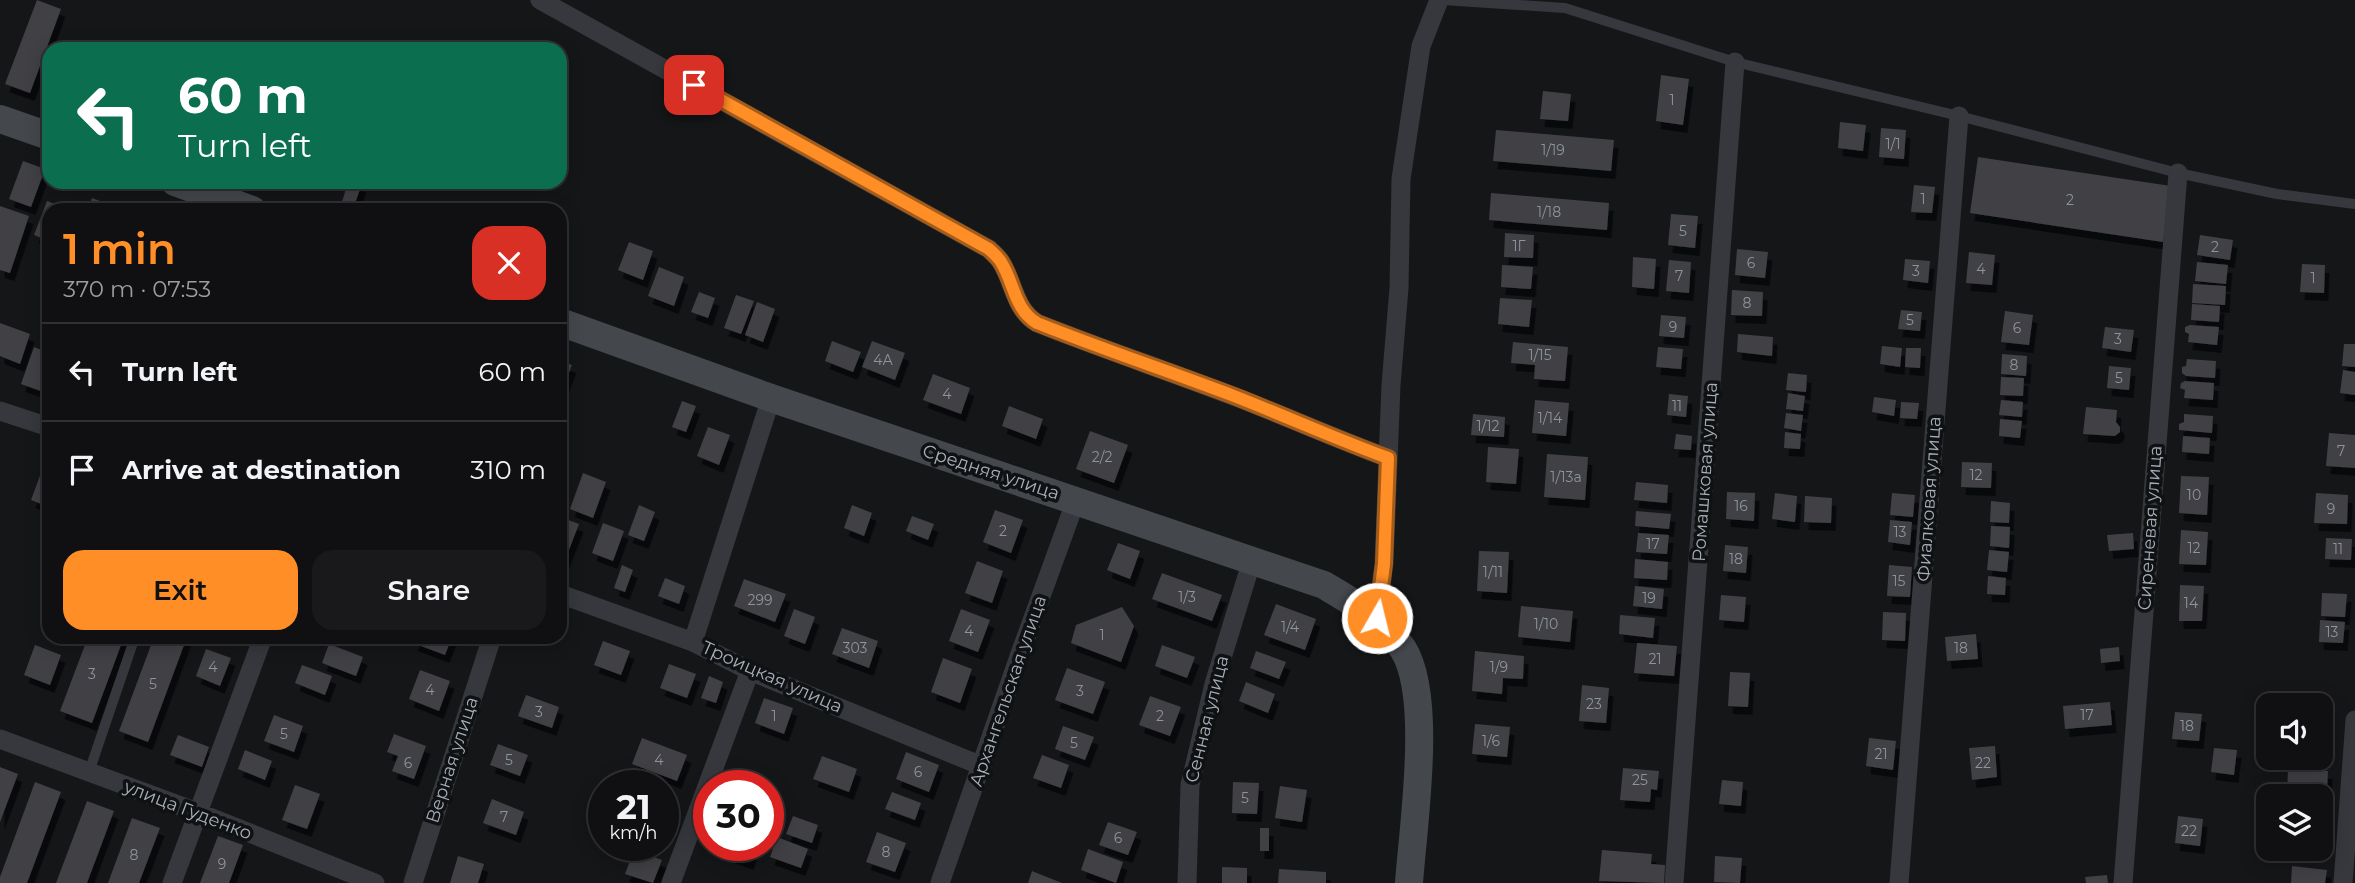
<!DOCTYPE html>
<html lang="en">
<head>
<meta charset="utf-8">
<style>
	:root { --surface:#101012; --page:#19191b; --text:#f1f3f6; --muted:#9c9d9f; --line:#303032; --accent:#ff8e26 }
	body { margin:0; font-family:Montserrat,sans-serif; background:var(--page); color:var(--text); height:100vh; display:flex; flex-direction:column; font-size:26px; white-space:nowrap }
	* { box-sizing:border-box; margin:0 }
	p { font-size:23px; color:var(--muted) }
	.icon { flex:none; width:38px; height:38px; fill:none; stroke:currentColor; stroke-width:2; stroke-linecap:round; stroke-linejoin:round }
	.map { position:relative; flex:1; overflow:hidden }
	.details { position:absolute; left:42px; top:203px; width:525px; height:441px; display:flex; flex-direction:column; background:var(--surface); border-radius:21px; box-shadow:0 4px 18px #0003,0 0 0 2px var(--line) }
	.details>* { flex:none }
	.top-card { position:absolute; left:42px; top:42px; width:525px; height:147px; border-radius:21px; box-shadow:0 4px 18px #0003,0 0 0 2px var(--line); background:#0b6e4f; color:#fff; overflow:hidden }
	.buttons { position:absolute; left:2256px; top:693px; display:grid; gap:14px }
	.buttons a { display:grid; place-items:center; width:77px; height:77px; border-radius:14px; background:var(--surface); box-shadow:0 4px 18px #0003,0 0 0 2px var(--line); font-size:35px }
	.speed { position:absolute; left:588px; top:770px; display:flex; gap:14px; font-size:35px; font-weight:700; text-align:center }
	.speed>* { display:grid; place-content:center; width:91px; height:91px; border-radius:50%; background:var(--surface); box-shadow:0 4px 18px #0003,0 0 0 2px var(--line); line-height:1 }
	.speed small { font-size:18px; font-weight:400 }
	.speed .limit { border:10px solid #d22; background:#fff; color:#111 }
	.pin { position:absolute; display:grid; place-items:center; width:60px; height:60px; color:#fff; margin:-30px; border-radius:14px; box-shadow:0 4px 10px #0006 }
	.me { position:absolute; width:77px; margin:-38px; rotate:8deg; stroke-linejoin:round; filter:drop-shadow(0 0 5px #0008) }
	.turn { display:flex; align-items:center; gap:24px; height:147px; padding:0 21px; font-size:32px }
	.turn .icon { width:91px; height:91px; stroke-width:2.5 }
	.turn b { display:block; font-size:49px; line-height:60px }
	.round { display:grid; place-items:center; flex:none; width:74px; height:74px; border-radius:21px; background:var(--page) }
	.headline { display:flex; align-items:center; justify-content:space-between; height:119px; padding:0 21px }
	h1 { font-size:42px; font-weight:600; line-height:52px; color:var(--accent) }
	.cta { display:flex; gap:14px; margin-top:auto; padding:14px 21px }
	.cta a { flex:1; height:80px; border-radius:21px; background:var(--accent); color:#111; font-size:28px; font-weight:600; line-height:80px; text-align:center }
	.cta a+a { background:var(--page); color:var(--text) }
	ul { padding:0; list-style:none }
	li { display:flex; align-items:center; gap:21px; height:98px; padding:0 21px; border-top:2px solid var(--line) }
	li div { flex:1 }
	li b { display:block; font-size:26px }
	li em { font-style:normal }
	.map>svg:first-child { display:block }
	.building { fill:#3f4145; filter:url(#shadow) }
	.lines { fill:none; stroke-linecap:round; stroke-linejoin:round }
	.lane { stroke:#36383d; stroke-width:10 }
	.street { stroke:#36383d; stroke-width:19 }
	.secondary { stroke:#44484d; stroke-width:28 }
	.route-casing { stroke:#a65c19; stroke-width:18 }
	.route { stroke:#ff8e26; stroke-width:12 }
	.labels { text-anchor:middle; stroke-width:7; stroke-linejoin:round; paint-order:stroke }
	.number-label { font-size:14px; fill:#8c949c }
	.street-label { font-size:18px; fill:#a6afb9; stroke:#101113 }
</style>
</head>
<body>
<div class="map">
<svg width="2355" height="883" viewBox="0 0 2355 883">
	<defs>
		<filter id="shadow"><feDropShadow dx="4.5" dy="8" stdDeviation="0" flood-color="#0009"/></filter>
	</defs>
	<rect width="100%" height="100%" fill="#151618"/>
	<path class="building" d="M37 0 61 9 30 93 5 84Z
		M170 41 190 49H167Z
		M1661 75 1689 79 1683 125 1656 121Z
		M1543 91 1571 94 1568 121 1540 119Z
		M1840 122 1866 125 1863 151 1838 148Z
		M1881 128 1906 130 1904 159 1879 157Z
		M1496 130 1614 140 1611 171 1493 161Z
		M1978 157 2171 186 2163 242 1970 213Z
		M23 161 45 169 31 207 9 199Z
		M348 182 362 184 354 206 342 202Z
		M1914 185 1935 187 1932 213 1911 212Z
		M1491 193 1609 203 1607 230 1489 220Z
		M92 198 108 204 106 210H88Z
		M47 201 70 210H49V241L34 235Z
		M445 201 469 210H441Z
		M0 206 29 216 10 273 0 270Z
		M1671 214 1698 216 1695 248 1668 245Z
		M1505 233 1534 235 1533 258 1504 257Z
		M2200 235 2233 240 2230 260 2197 255Z
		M629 242 653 251 643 280 618 270Z
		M1737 249 1768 252 1765 278 1735 275Z
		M1969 252 1995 255 1992 285 1966 283Z
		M1633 257 1656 259 1654 289 1632 287Z
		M1905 259 1930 261 1928 283 1903 280Z
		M1669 260 1691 262 1689 293 1666 291Z
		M2197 262 2228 265 2226 284 2195 281Z
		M2302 264 2325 265 2324 293 2300 292Z
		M1502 265 1533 267 1531 289 1501 287Z
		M659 267 684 277 674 306 648 296Z
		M2193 284 2226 286 2225 305 2192 303Z
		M1732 290 1763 292 1762 316 1731 315Z
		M699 292 715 298 708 318 691 312Z
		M736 295 754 301 741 334 724 328Z
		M1500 298 1532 300 1529 327 1498 324Z
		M757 302 775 309 763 342 745 335Z
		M2192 304 2220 306 2219 322 2191 320Z
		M1901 310 1922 312 1920 331 1898 329Z
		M2005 311 2033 315 2029 345 2001 342Z
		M1661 315 1686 317 1684 338 1659 336Z
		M0 323 30 334 20 364 0 356Z
		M2190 325 2219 327 2217 345 2188 342 2189 334 2185 332V327Z
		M2105 327 2134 330 2131 352 2102 348Z
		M1738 334 1773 337 1772 356 1737 352Z
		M832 341 861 352 853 372 825 361Z
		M872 341 905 353 895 380 862 367Z
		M1513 342 1568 347 1565 381 1534 379 1535 365 1511 363Z
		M2344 344H2355V367L2342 366Z
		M1882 346 1902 348 1900 367 1880 364Z
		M34 347 49 353V394L21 384Z
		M1658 347 1683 349 1681 369 1656 367Z
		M1906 348H1921L1920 368 1905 367Z
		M2002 354 2027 356 2026 376 2001 374Z
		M2187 359 2216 361 2215 378 2186 376 2182 373V367L2186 366Z
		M560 361 572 365 560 396Z
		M2109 366 2131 368 2129 390 2107 388Z
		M2343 370 2355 372V395L2340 393Z
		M1788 373 1807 375 1806 392 1786 390Z
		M933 374 970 388 961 414 923 400Z
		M2001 377 2024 378 2023 396 2000 395Z
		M2185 381 2214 383 2213 400 2184 398 2185 390 2180 388 2181 383Z
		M1788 393 1805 396 1803 411 1786 409Z
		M1669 394 1688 396 1686 417 1667 415Z
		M1874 397 1896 400 1894 416 1872 412Z
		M1535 400 1569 403 1566 436 1532 433Z
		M2001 400 2023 402 2022 417 1999 415Z
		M682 401 696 406 686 432 672 427Z
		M1901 402 1919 403 1917 419 1900 418Z
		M1009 406 1043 419 1036 439 1002 426Z
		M2086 407 2117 410 2116 422 2120 427V432L2115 436 2083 434Z
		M1786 413 1803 415 1801 431 1784 428Z
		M1473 414 1505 417 1504 437 1471 435Z
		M2184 414 2213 416 2212 433 2179 430V424L2184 422Z
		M2000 419 2022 421 2020 438 1999 436Z
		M708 427 730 435 719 465 697 456Z
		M1090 431 1128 445 1114 483 1076 469Z
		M1785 432 1801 434 1800 449 1784 448Z
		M2329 433 2355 435V468L2326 466Z
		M1676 434 1692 436 1691 450 1674 449Z
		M2183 436 2210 438 2209 454 2182 452Z
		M1488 447 1519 449 1516 484 1486 482Z
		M1547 454 1588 457 1585 500 1544 497Z
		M1962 462 1992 463 1991 488 1961 487Z
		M41 473 49 476V507L31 500Z
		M583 473 606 482 593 518 570 509Z
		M2181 476 2209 477 2207 515 2179 513Z
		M1636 482 1668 485 1667 503 1634 500Z
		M1727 492 1755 493 1754 521 1726 519Z
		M1775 493 1797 496 1795 522 1772 519Z
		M1892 493 1915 495 1913 517 1890 515Z
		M2316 493 2348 495 2347 524 2314 523Z
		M1805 496 1832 498 1831 523 1804 522Z
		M1991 501 2010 503 2009 523 1990 522Z
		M639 505 655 512 644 541 628 535Z
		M852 505 872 513 864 536 844 528Z
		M995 510 1023 520 1011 553 983 542Z
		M1636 511 1671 514 1669 529 1635 526Z
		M912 516 934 524 928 540 906 531Z
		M560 517 579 524 565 560 560 558Z
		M1890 520 1912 522 1910 545 1888 542Z
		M603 523 624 531 613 561 592 553Z
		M1991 526 2010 527 2009 548 1990 546Z
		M2181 530 2208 532 2206 565 2179 564Z
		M1638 533 1669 535 1667 554 1636 552Z
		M2133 533 2134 549 2109 551 2107 535Z
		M2326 538 2352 539 2351 560 2325 559Z
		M1118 543 1140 551 1130 579 1107 570Z
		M1725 545 1748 547 1746 573 1723 571Z
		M1989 550 2009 552 2007 572 1987 570Z
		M1479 551 1509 552 1507 593 1477 591Z
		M1635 559 1668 562 1667 580 1634 578Z
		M977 561 1003 571 992 603 965 593Z
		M622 565 633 570 625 592 614 588Z
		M1889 565 1912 567 1910 597 1887 596Z
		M1162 573 1222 595 1212 621 1152 599Z
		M1988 576 2006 578 2005 595 1987 594Z
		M665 578 685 586 679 604 658 596Z
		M744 579 786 594 775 622 734 606Z
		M2180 585 2204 586 2202 621H2179Z
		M1635 586 1664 589 1662 609 1633 606Z
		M2322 593 2347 594 2345 617 2321 616Z
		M1721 595 1746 597 1744 622 1719 620Z
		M1276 604 1316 619 1305 650 1264 635Z
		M1521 606 1573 611 1570 642 1518 637Z
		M1122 607 1134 626 1121 662 1071 643 1076 625Z
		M794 609 815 617 805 644 784 636Z
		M961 609 990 620 978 652 949 641Z
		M1883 612 1906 613 1905 641 1882 640Z
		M1620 615 1655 618 1653 638 1619 634Z
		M2320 620 2345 622 2343 643 2319 642Z
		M842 628 878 641 869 668 832 654Z
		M1976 634 1978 659 1947 661 1945 637Z
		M88 637H124L92 723 60 711Z
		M154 637H187L148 742 119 731Z
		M416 637H452L445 655 413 643Z
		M603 641 630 651 621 675 594 665Z
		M1637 643 1677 646 1674 676 1634 673Z
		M329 644 363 657 356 676 322 663Z
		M35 645 61 655 50 685 24 675Z
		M1162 645 1195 657 1187 678 1155 666Z
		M2119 647 2120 661 2101 663 2100 649Z
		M206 649 231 658 220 686 196 676Z
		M1256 651 1286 662 1279 679 1250 668Z
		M1475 651 1524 656 1523 679 1503 678 1502 694 1472 691Z
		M943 658 972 669 960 703 931 692Z
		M669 664 696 674 687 698 660 688Z
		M302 665 332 676 325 695 295 683Z
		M1067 668 1105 682 1093 714 1055 700Z
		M420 670 450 681 439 711 409 699Z
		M1730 672 1750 673 1748 707 1728 706Z
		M709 676 723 682 716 703 701 698Z
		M1246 682 1275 694 1268 713 1239 701Z
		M1582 685 1609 688 1606 723 1579 721Z
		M526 695 559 707 552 728 518 716Z
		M1150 696 1181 707 1170 736 1139 725Z
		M764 698 793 708 784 734 755 723Z
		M2110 702 2112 725 2065 729 2063 706Z
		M2175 712 2202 714 2199 741 2172 739Z
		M274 715 303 726 294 752 264 741Z
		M1475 724 1510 727 1507 757 1472 754Z
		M1063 726 1094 737 1085 760 1055 749Z
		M394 734 426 746 414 779 392 771 398 756 387 752Z
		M2320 734H2327L2325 758H2320Z
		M178 735 209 747 202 767 170 755Z
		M642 738 687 755 677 781 632 764Z
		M1869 738 1896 741 1893 770 1866 766Z
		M498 744 528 755 520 776 490 765Z
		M1995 746 1997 777 1972 780 1969 748Z
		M2214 748 2237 750 2234 775 2211 772Z
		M245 750 272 761 265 780 238 769Z
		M906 752 939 765 929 792 896 779Z
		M1042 755 1069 765 1061 788 1033 778Z
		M822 756 857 769 849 792 813 779Z
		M0 767 18 774 0 822Z
		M1623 768 1659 771 1657 790 1651 789 1650 802 1620 800Z
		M2288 769 2328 771 2326 807H2320V796H2287Z
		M746 777 778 789 769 816 768 786H743Z
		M1722 780 1743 782 1741 806 1719 804Z
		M35 782 61 792 27 883H0V877Z
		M1233 782 1259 783 1257 814 1232 813Z
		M295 785 320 794 307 829 282 820Z
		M1280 786 1307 790 1302 822 1275 818Z
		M892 792 921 803 915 820 885 809Z
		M492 799 524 812 516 835 483 823Z
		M87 801 114 811 87 883H56Z
		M663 813 676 818 670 833 663 830Z
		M793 816 818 825 812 843 786 834Z
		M2178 816 2203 819 2200 846 2175 843Z
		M132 818 160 828 139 883H108Z
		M1108 822 1137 832 1128 855 1099 845Z
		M1260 828H1269V851H1260Z
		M877 832 906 843 895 872 866 862Z
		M218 836 243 845 229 883H200Z
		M777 837 808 849 801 868 770 857Z
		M721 845H755L749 862 719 851Z
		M1088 849 1123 862 1116 883 1081 870Z
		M634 850 662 860 653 883 625 874Z
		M1602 850 1652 854 1651 864 1665 865 1664 883 1599 881Z
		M458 856 484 864 478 883H450Z
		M1715 856 1742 858 1740 883 1714 882Z
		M2292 866 2327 870 2325 883H2291Z
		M1222 867 1247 868V883H1222Z
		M1279 869 1326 872V883H1278Z
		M1032 871 1062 883H1028Z
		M2107 875 2108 883H2086L2085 877Z"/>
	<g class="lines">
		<path class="lane" d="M1443 0 1565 8 1735 62 1959 116 2178 173 2277 194 2355 204
			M89 772 135 637"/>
		<path class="street" d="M540 0 989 249C993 253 998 257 1001 262 1014 282 1014 309 1037 323 1102 349 1168 371 1233 396 1285 416 1336 439 1388 458
			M0 411 49 427
			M560 594 693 642 750 671 982 766
			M1377 618 1384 563 1391 385 1399 288 1401 179 1421 46 1439 0
			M693 642 771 398
			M0 739 197 812 375 883
			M172 883 263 637
			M413 883 492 637
			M671 883 750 671
			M940 883 1021 651 1076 500
			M1187 883 1190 785 1214 684 1252 560
			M1674 883 1735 62
			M1899 883 1959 116
			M2123 883 2178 173
			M2343 883 2355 720"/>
		<path class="secondary" d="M0 119 49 136
			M175 182 252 210
			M560 322 771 398 1324 585C1354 603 1383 619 1403 649 1433 696 1413 826 1409 883"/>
	</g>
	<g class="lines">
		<defs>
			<path id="route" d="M694 85 989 249C993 253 998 257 1001 262 1014 282 1014 309 1037 323 1102 349 1168 371 1234 396 1285 416 1336 439 1388 458L1384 564 1377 618"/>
		</defs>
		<use href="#route" class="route-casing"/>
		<use href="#route" class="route"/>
	</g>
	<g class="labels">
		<g class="number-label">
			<text x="1672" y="105">1</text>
			<text x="1893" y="149">1/1</text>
			<text x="1553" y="155">1/19</text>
			<text x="1923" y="204">1</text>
			<text x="2070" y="205">2</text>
			<text x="1549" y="217">1/18</text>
			<text x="1683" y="236">5</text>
			<text x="1519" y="251">1Г</text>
			<text x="2215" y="252">2</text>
			<text x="1751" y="268">6</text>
			<text x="1981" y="274">4</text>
			<text x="1916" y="276">3</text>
			<text x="1679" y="281">7</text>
			<text x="2313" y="283">1</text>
			<text x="1747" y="308">8</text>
			<text x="1910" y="325">5</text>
			<text x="1673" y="332">9</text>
			<text x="2017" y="333">6</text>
			<text x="2118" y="344">3</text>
			<text x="1540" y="360">1/15</text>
			<text x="883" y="365">4А</text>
			<text x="2014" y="370">8</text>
			<text x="2119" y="383">5</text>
			<text x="947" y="399">4</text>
			<text x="1677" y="411">11</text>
			<text x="1550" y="423">1/14</text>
			<text x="1488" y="431">1/12</text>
			<text x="2341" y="456">7</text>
			<text x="1102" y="462">2/2</text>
			<text x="1976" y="480">12</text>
			<text x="1566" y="482">1/13а</text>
			<text x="2194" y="500">10</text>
			<text x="1741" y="511">16</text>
			<text x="2331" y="514">9</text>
			<text x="1003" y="536">2</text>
			<text x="1900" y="537">13</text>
			<text x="1653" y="549">17</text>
			<text x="2194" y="553">12</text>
			<text x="2338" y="554">11</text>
			<text x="1736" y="564">18</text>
			<text x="1493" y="577">1/11</text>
			<text x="1899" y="586">15</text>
			<text x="1187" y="602">1/3</text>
			<text x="1649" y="603">19</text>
			<text x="760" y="605">299</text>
			<text x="2191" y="608">14</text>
			<text x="1546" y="629">1/10</text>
			<text x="1290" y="632">1/4</text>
			<text x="969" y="636">4</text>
			<text x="2332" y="637">13</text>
			<text x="1102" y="640">1</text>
			<text x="855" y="653">303</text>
			<text x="1961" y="653">18</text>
			<text x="1655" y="664">21</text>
			<text x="213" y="672">4</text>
			<text x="1499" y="672">1/9</text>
			<text x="92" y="679">3</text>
			<text x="153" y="689">5</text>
			<text x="430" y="695">4</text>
			<text x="1080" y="696">3</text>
			<text x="1594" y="709">23</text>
			<text x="539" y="717">3</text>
			<text x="2087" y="720">17</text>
			<text x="774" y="721">1</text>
			<text x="1160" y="721">2</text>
			<text x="2187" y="731">18</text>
			<text x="284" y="739">5</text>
			<text x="1491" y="746">1/6</text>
			<text x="1074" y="748">5</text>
			<text x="1881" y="759">21</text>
			<text x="509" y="765">5</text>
			<text x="659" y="765">4</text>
			<text x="408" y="768">6</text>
			<text x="1983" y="768">22</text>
			<text x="918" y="777">6</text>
			<text x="1640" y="785">25</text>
			<text x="1245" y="803">5</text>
			<text x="504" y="822">7</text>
			<text x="2189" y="836">22</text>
			<text x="1118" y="843">6</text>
			<text x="886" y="857">8</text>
			<text x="134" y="860">8</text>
			<text x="222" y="869">9</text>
		</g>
		<g class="street-label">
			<text transform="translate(991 472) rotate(18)" y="6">Средняя улица</text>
			<text transform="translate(1705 472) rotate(-86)" y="6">Ромашковая улица</text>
			<text transform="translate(1929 499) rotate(-86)" y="6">Фиалковая улица</text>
			<text transform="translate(2150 528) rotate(-86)" y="6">Сиреневая улица</text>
			<text transform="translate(772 677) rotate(24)" y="6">Троицкая улица</text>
			<text transform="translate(1008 691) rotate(-71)" y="6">Архангельская улица</text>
			<text transform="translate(1207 719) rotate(-76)" y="6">Сенная улица</text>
			<text transform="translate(452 760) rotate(-72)" y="6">Верная улица</text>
			<text transform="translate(188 810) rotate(21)" y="6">улица Гуденко</text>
		</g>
	</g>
</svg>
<div class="buttons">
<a><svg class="icon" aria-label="sound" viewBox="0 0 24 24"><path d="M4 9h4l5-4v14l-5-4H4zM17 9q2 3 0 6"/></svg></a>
<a><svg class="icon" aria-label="layers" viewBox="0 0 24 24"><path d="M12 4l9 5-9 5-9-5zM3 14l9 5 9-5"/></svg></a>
</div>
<div class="speed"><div>21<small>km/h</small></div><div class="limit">30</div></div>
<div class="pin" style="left:694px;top:85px;background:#d93025"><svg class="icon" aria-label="arrive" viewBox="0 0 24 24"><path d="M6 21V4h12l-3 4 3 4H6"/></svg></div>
<svg class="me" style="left:1377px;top:618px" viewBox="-20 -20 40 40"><circle r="17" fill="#ff8e26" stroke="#fff" stroke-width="3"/><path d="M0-11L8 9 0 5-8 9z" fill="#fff"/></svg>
<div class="top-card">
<div class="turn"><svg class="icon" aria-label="left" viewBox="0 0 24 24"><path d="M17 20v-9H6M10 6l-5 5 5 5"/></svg><div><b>60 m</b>Turn left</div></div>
</div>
<section class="details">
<div class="headline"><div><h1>1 min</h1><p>370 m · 07:53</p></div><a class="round" style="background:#d93025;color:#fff"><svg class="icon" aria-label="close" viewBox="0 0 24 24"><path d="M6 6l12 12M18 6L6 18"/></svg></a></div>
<ul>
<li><svg class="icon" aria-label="left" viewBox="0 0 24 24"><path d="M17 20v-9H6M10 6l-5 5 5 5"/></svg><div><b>Turn left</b></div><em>60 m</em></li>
<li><svg class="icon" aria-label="arrive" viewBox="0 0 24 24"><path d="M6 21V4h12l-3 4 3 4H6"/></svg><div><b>Arrive at destination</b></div><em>310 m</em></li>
</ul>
<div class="cta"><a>Exit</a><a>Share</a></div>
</section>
</div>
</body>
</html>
